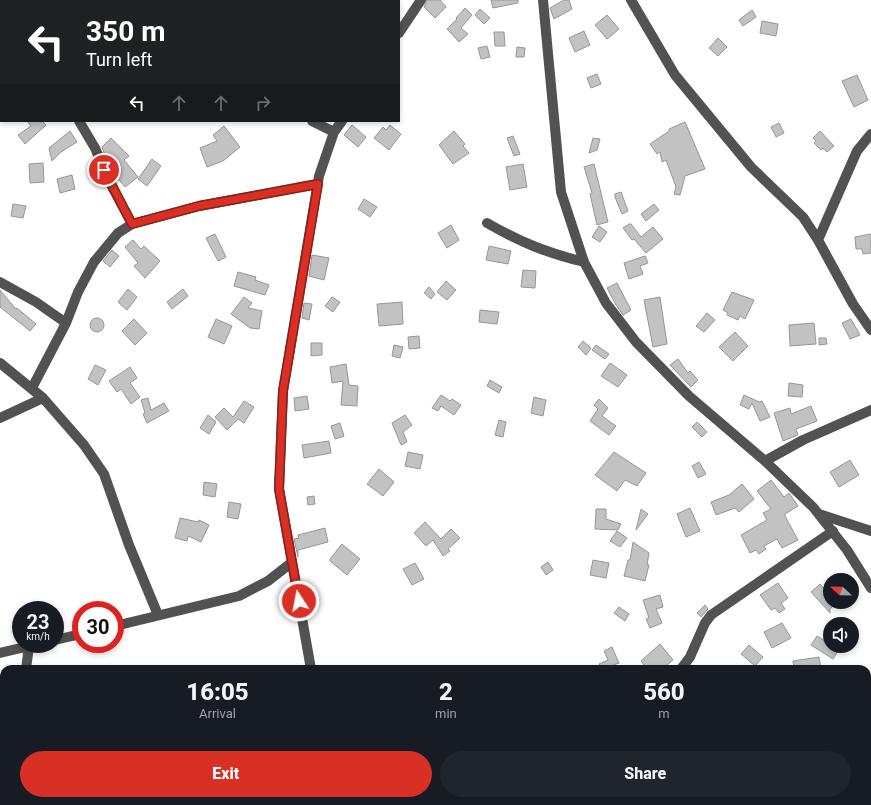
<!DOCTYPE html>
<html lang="en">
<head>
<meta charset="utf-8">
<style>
	:root { --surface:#171b24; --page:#20242c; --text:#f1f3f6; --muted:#9ea1a6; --accent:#d93025 }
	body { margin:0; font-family:Roboto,sans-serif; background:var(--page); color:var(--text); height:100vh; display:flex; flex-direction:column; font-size:15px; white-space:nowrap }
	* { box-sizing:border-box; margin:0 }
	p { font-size:13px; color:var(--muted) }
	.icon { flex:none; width:22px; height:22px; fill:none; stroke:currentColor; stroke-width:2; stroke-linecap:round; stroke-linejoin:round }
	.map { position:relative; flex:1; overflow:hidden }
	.panel { position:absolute; left:0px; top:665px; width:871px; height:140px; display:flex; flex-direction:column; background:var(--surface); border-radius:12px 12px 0 0; box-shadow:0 2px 6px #0003 }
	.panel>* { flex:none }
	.banner { position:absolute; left:0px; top:0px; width:400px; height:122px; box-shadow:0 2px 6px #0003; background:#202124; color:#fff; overflow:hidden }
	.needle { width:26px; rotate:292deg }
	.buttons { position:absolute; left:823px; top:573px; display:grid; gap:8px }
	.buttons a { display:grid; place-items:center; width:36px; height:36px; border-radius:50%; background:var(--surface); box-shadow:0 2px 6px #0003; font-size:20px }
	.speed { position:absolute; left:12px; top:601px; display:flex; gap:8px; font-size:20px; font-weight:700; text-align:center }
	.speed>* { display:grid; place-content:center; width:52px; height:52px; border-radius:50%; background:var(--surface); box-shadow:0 2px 6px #0003; line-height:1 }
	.speed small { font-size:10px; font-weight:400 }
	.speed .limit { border:6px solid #d22; background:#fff; color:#111 }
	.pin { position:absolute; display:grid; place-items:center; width:34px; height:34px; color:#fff; margin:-17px; border:2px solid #fff; border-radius:50%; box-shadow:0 1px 4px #0007 }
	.me { position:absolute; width:44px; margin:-22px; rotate:349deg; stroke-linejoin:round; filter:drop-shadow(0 0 3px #0008) }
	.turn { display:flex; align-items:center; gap:14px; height:84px; padding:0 20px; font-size:18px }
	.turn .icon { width:52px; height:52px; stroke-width:2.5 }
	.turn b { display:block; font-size:28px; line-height:34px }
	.lanes { display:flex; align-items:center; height:38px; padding:0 20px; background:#0003; justify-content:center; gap:20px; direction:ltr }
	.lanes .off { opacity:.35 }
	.eta { display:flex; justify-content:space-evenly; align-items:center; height:68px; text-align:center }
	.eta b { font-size:24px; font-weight:800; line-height:28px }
	.action { display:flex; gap:8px; margin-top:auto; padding:8px 20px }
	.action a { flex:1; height:46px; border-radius:24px; background:var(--accent); color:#fff; font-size:16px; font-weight:800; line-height:46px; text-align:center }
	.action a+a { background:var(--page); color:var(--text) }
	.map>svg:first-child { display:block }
	.building { fill:#c2c2c2; stroke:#969696 }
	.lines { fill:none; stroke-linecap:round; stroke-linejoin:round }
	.minor { stroke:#525252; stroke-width:10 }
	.route-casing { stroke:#8d1f18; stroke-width:10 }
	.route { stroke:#d93025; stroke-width:7 }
</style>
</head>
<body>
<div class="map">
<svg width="871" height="805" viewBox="0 0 871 805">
	<rect width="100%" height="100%" fill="#fff"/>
	<path class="building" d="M427 0H440L446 7 435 18 424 7Z
		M491 0H518V3L493 8Z
		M564 0H569L572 9 554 19 550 8Z
		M465 8 472 15 461 28 468 34 459 42 447 29 457 19 456 18Z
		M480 9 490 18 484 24 475 15Z
		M752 10 756 17 743 26 739 20Z
		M607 15 619 29 607 39 595 25Z
		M762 21 778 24 776 36 760 33Z
		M584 31 590 45 575 52 569 38Z
		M494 32H504L505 46H495Z
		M718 38 727 47 718 56 709 48Z
		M487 46 490 57 481 59 478 48Z
		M517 47 525 48 524 57H516Z
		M597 74 601 84 591 88 587 78Z
		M857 75 868 100 854 107 842 81Z
		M27 121H42L46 125 25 144 18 135 31 126Z
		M685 122 705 169 685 176 680 195 674 194 676 187 666 160 662 162 660 152 657 154 650 144 669 131V129Z
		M779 123 784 133 776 137 771 127Z
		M352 125 366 137 358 147 344 135Z
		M390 125 401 134 389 150 374 138 383 127 386 130Z
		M224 126 240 147 223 161 207 167 200 148 217 141 213 135Z
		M70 131 77 142 61 152 52 161 49 148Z
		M454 131 465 144 463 146 469 153 453 164 439 145Z
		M820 131 834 146 827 152 823 148 821 150 814 143 816 141 813 138Z
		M513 136 520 154 514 156 507 138Z
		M111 138 129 156 124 160 138 177 125 187 115 175 120 170 105 156 102 147Z
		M593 138 600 139 597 150 589 153Z
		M152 159 161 166 147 186 138 179Z
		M43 163 44 182 30 183 29 164Z
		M523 164 527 187 510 190 506 167Z
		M594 164 608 222 597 225 590 194 592 193 584 167Z
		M72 175 75 189 60 193 57 179Z
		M621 192 628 211 622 214 615 197V194Z
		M364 199 377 207 370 217 358 209Z
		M13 204 26 206 23 218 11 216Z
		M654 204 659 210 646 221 641 214Z
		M629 224H631L641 237 653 227 663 239 646 253 634 239 632 240 623 228Z
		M451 225 459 240 447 248 438 233Z
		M599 226 607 232 600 242 592 237Z
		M215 234 226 257 218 261 206 238Z
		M871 234V253L863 254 862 249H856L855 237Z
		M133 240 141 249 144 246 160 261 145 278 134 266 138 263 125 247Z
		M489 246 511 251 508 264 486 260Z
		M112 250 119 256 110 267 103 261Z
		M312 255 329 258 324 280 309 276Z
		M645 256 648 263 640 266 643 274 629 279 624 263Z
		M523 270 536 271 535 288 521 287Z
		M238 272 256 277 255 280 269 285 265 295 234 286Z
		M446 281 456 290 447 300 437 292Z
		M617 283 631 310 623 315 616 305 607 288Z
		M429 287 435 294 431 299 424 293Z
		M128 289 137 297 127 310 118 302Z
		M183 289 188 296 172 309 167 302Z
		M0 290 16 309 17 308 36 324 30 331 0 307Z
		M732 292 754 300 745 319 740 316 738 320 727 315 728 313 723 310Z
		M244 297 252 303 248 308 262 311 259 329 250 328 231 314Z
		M332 297 340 302 333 312 325 306Z
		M660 297 667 344 653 347 644 300Z
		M402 302 403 324 379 326 377 304Z
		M304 303 312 304 309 320 302 318Z
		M480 310 499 312 497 324 479 322Z
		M707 313 715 320 704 332 696 326Z
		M90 325a7 7 0 1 1 14 0a7 7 0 1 1-14 0Z
		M134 319 147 333 135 345 122 331Z
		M216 319 232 326 224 344 208 337Z
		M851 319 860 335 850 339 842 323Z
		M814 323 816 344 790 346 789 325Z
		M735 332 748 346 733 361 719 347Z
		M419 336 420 348 409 349 408 337Z
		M819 338H826L827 344 819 345Z
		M583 341 591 348 586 355 578 347Z
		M311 343H322V355L311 356Z
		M394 345 403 347 400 358 392 356Z
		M596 345 609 354 605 359 592 350Z
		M678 359 688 373 690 371 698 380 691 387 670 365Z
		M610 363 627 375 618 387 601 376Z
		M346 364 349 385 358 386 357 406 341 405 343 381 332 383 330 367Z
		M95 365 106 370 98 385 88 379Z
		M130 367 137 378 130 383 140 397 131 404 121 389 117 392 109 381Z
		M490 380 502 387 499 393 487 386Z
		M789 383 803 385 802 397 788 396Z
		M441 395 450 401 452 399 461 405 454 415 441 406 438 411 432 408Z
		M744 395 759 402 762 401 770 417 760 421 752 403 749 409 740 405Z
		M307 396 309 409 295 411 294 398Z
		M534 397 546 400 543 416 531 413Z
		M148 398 151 410 164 403 169 411 147 423 143 414 145 413 141 400Z
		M599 399 608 408 602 416 616 426 609 435 590 421 598 409 594 405Z
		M244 401 254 407 244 423 238 419 227 430 215 417 224 408 233 417Z
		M811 406 817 421 796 429 798 435 783 441 774 413 790 408 791 414Z
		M208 415 216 422 209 434 200 428Z
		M405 415 412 425 403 432 407 442 401 445 392 423Z
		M499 420 506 422 503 437 495 435Z
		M697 422 707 432 702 437 692 427Z
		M340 423 344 436 335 439 331 426Z
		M329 441 331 453 304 458 302 445Z
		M408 452 423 455 420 469 405 466Z
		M614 452 646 473 637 486 625 480 617 491 595 475Z
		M850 460 859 475 839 487 830 472Z
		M699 462 706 474 698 478 692 466Z
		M379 469 394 482 383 496 367 484Z
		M771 480 784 497 789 493 798 506 785 514V516L798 540 782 548 777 539 764 546 766 549 759 554 756 550 750 553 741 535 767 520 763 513 771 509 757 491Z
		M204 482 217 484 215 497 203 495Z
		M742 484 754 499 739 512 735 508 716 515 711 502 729 495Z
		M314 496 315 504 308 505 307 497Z
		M229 502 241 504 238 519 227 517Z
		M690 508 700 531 686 537 677 514Z
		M596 509H606V519L621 524 618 530 595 529Z
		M641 509 648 514 636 530Z
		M180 518 198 522 199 520 209 525 201 542 188 536 187 541 175 538Z
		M425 522 441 539 451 529 460 538 448 549 450 551 443 556 433 540 426 546 414 533Z
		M325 528 328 542 298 550V557L294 539 299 538 298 535Z
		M617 531 627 538 620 547 610 541Z
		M633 542 649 553 647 565H649L645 581 624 576 628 560H630Z
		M342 544 360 559 347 575 330 561V559Z
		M593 560 609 563 606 578 590 575Z
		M548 562 553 570 546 575 541 567Z
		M415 563 424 579 412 585 403 569Z
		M778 583 788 598 781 603 785 609 779 613 775 608 771 610 760 595Z
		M820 584 830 596V602H837L830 609V613L811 592Z
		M660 595 663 607 656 609 662 623 650 628 646 619 649 618 643 600Z
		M705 605 708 609 701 617 697 613Z
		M619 607 629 614 625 621 614 613Z
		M782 623 791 638 772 648 764 632Z
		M817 636 830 644V646H841L833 659 811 645Z
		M660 644 673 660 662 669H647L641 661Z
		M749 645 763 657 755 666 741 654Z
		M612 647 619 663 602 669 599 664 608 660 604 651Z
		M819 657 821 669H794L793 661Z"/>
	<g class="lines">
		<path class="minor" d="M62 0V1
			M543 0 561 192 584 262 606 303 636 342 689 396 765 461 813 507 847 550 871 588
			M631 0 675 75 751 167 803 217 818 240 853 304 871 330
			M74 1 75 0
			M399 33 421 0
			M79 121 95 148 109 181 132 224
			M312 121 334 132
			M487 223C520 242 547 253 584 262
			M818 240 857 151 871 134
			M0 282 36 302 66 323
			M0 363 43 398 84 445 104 474 129 545 158 615
			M32 388 66 323 78 292 94 262 118 233 132 224 199 206 317 184
			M0 418 43 398
			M765 461 803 440 871 410
			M819 514 871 531
			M115 626 239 596 268 581 291 563
			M55 640 81 634
			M0 653 38 644
			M26 669 29 646
			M311 669 279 489 283 391 319 176 334 132 342 121
			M681 669 690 657 705 623 711 615 833 531
			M598 801 602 805
			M315 805 316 801"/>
	</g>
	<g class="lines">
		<defs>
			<path id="route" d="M104 170 132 224 199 206 318 184 283 391 279 489 299 601"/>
		</defs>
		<use href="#route" class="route-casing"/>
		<use href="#route" class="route"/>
	</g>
</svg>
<div class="buttons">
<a><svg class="needle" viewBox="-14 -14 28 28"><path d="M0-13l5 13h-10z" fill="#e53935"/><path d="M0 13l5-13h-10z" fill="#9ea1a6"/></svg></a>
<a><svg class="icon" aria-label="sound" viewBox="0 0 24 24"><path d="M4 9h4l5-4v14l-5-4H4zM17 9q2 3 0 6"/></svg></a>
</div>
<div class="speed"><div>23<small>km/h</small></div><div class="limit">30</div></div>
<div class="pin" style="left:104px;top:170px;background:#d93025"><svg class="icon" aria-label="arrive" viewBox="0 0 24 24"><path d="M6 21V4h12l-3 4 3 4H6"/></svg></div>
<svg class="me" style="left:299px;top:601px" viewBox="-20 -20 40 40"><circle r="17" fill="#d93025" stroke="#fff" stroke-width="3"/><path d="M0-11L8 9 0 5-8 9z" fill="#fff"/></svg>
<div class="banner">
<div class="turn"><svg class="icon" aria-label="left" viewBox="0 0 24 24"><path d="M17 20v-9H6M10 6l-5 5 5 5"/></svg><div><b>350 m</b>Turn left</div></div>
<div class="lanes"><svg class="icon" aria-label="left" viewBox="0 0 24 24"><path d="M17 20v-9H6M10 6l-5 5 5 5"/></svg><svg class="icon off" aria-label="ahead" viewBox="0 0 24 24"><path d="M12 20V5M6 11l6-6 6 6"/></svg><svg class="icon off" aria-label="ahead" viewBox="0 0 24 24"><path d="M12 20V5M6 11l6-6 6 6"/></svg><svg class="icon off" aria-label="right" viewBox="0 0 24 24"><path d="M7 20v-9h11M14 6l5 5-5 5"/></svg></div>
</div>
<section class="panel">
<div class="eta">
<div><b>16:05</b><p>Arrival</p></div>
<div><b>2</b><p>min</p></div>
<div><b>560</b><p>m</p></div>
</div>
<div class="action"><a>Exit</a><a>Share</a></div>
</section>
</div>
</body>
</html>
